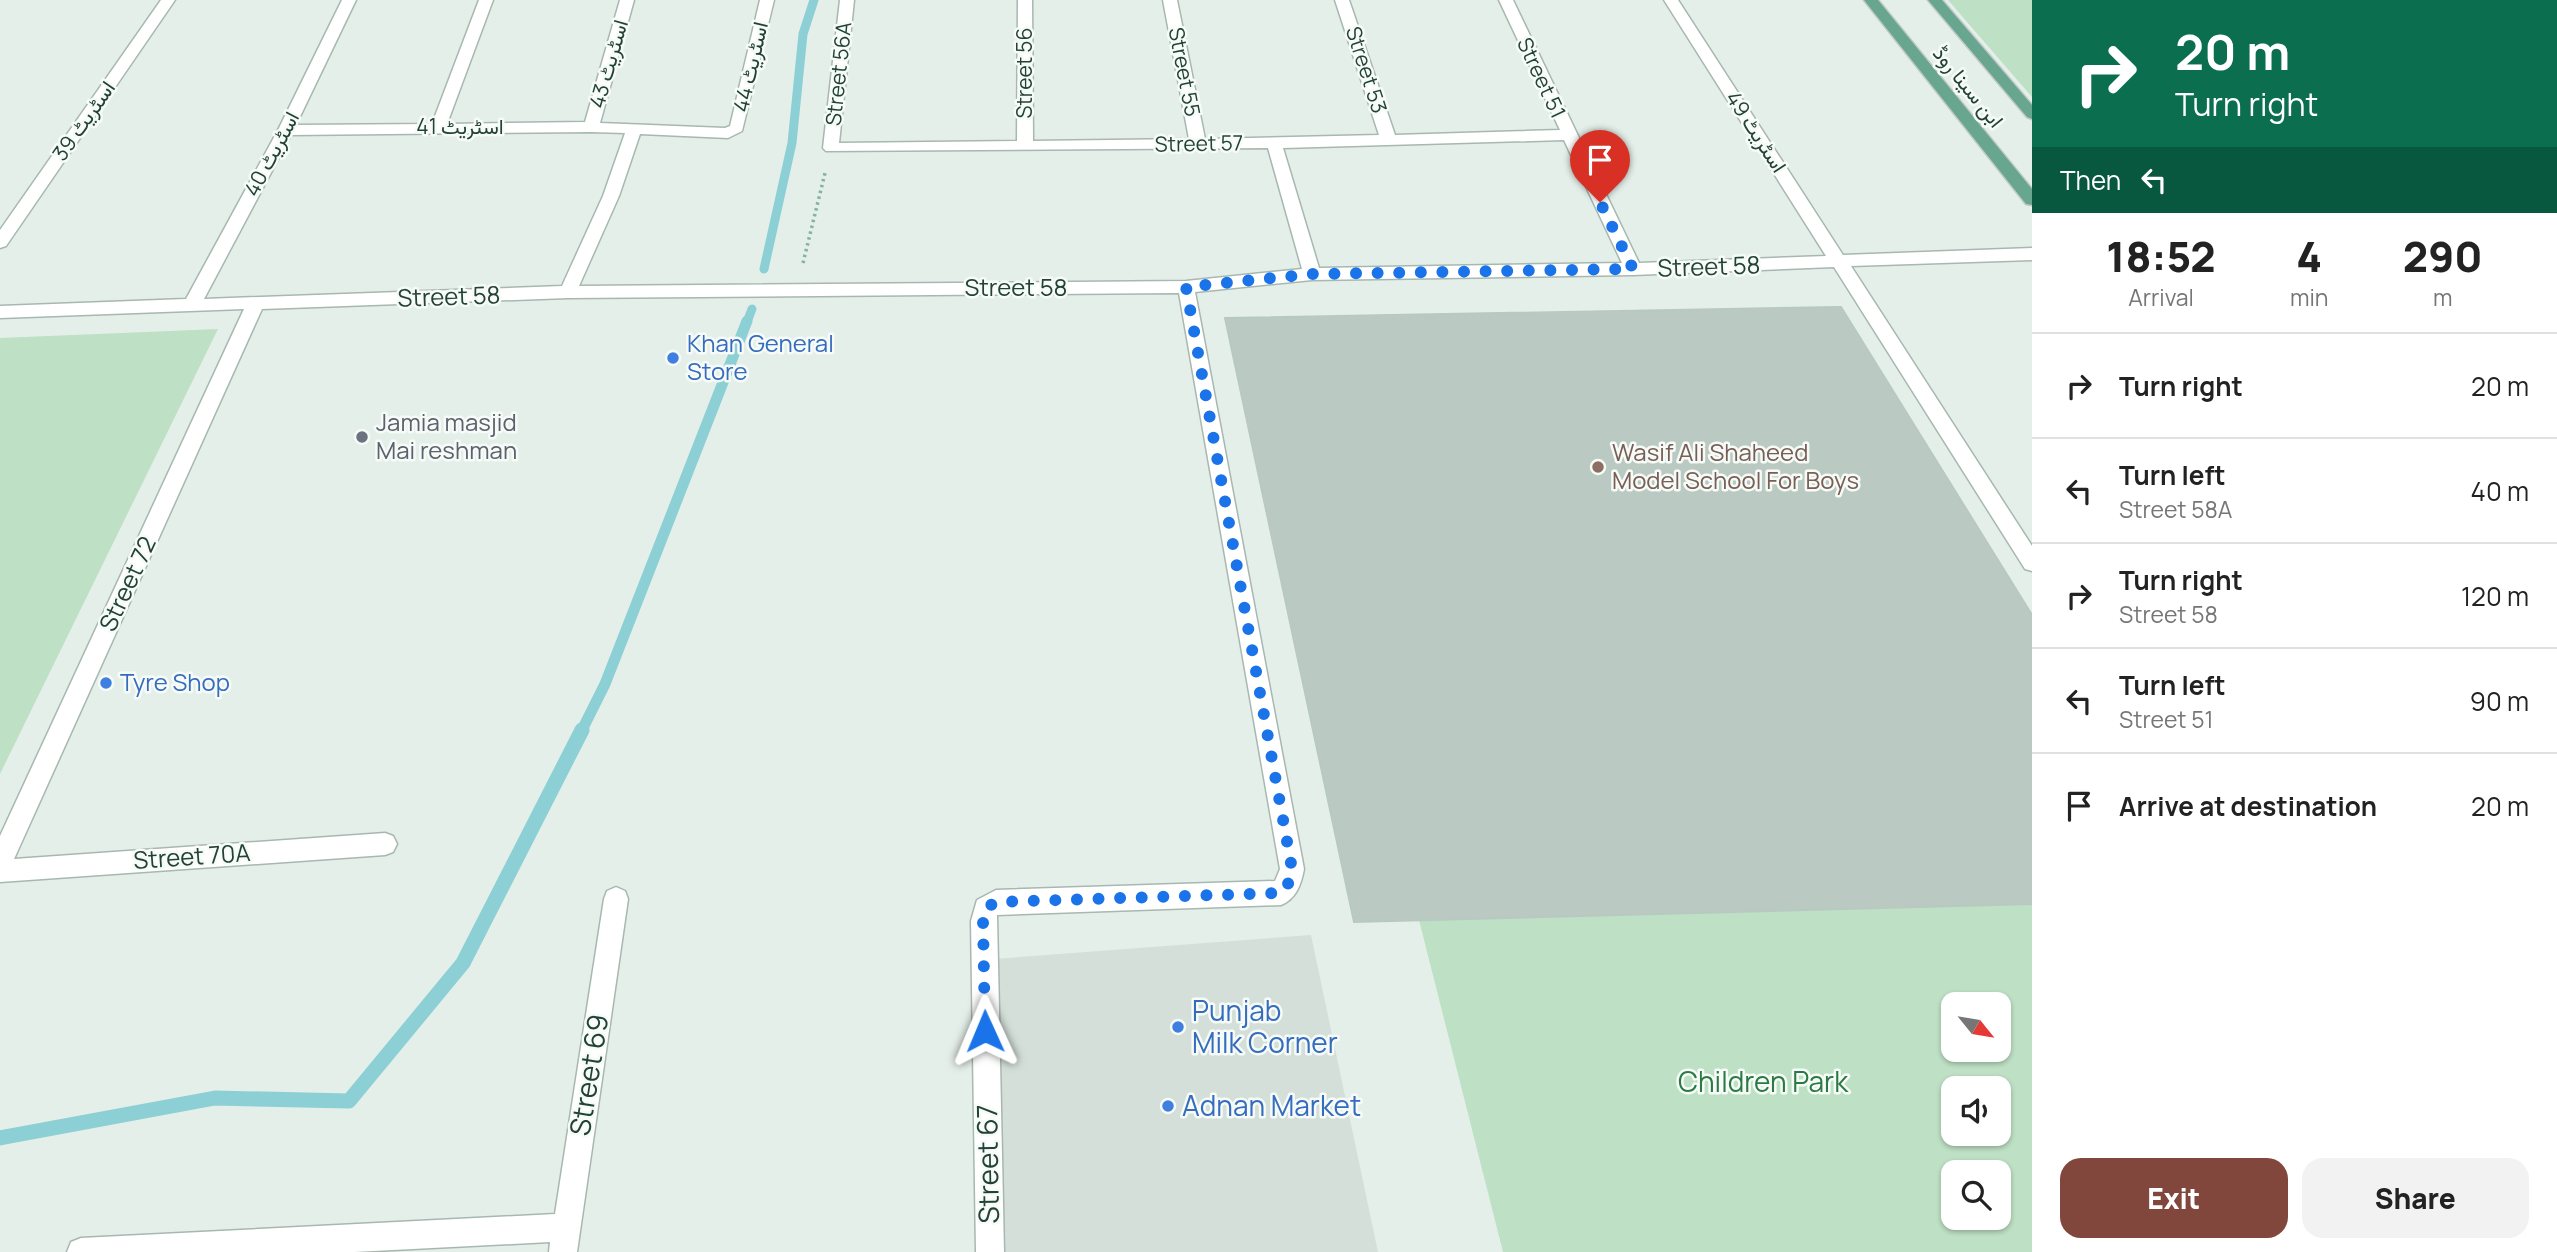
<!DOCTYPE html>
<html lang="en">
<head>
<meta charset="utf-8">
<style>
	:root { --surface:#fff; --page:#f2f2f2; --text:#222; --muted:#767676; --line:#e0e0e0; --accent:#81463c }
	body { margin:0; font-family:Manrope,Vazirmatn,sans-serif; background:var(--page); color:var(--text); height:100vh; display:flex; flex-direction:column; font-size:26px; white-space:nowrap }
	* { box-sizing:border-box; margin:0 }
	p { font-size:23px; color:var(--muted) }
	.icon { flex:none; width:38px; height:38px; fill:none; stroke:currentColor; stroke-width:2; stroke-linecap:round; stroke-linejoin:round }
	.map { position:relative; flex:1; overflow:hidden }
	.details { display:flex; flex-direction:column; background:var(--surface); width:525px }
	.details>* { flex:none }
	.hud { background:#0b6e4f; color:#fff; overflow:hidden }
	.needle { width:46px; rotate:120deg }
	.tools { position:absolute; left:1941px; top:992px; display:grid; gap:14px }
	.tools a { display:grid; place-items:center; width:70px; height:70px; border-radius:14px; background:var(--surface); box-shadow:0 2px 5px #0004; font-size:35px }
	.pin { position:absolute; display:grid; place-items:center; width:60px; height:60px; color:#fff; margin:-72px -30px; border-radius:50% 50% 50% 0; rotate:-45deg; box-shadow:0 0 7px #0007 }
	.pin .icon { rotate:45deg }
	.me { position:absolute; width:77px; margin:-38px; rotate:359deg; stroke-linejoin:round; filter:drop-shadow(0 0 5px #0008) }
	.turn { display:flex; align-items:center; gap:24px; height:147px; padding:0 28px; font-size:32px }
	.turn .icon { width:91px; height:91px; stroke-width:2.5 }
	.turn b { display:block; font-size:49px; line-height:60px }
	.then { display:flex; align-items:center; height:66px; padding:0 28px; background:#0003; gap:14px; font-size:26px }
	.eta { display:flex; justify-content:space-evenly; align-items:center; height:119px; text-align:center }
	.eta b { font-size:42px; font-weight:800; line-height:49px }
	.primary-button { display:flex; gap:14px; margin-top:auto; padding:14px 28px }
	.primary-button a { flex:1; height:80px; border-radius:21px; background:var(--accent); color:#fff; font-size:28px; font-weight:800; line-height:80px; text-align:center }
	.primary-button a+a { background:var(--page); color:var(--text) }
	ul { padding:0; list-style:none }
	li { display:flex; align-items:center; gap:21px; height:105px; padding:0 28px; border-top:2px solid var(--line) }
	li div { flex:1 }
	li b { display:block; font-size:26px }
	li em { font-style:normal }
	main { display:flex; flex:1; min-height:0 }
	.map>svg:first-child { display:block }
	.built { fill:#d3dfd8 }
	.green { fill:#bee0c4; fill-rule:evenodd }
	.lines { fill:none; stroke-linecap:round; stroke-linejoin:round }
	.stream-far2 { stroke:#8cd0d5; stroke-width:9 }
	.stream-far1 { stroke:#8cd0d5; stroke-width:11 }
	.stream { stroke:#8cd0d5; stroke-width:15 }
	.building { fill:#bacac2; stroke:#b7c9c0; stroke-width:2 }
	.minor-casing { stroke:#a7b8b0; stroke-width:3 }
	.major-casing { stroke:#c1cac7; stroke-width:3 }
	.path { stroke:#84b3a0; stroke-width:3.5; stroke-dasharray:2.5 3.5; stroke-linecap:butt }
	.minor { fill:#fff; fill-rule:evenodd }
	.major { fill:#68a690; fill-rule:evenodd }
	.route { stroke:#1a73e8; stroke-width:12; stroke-dasharray:0 21.6 }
	.shop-dot { fill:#3f7fe0; stroke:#f6fbf8; stroke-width:2.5 }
	.worship-dot { fill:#6b7280; stroke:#f6fbf8; stroke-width:2.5 }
	.education-dot { fill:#8d6e63; stroke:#f6fbf8; stroke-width:2.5 }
	.labels { text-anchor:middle; stroke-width:5; stroke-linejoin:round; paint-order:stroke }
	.far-street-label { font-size:21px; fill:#234237; stroke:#f6fbf8 }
	.street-label { font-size:24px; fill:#234237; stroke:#f6fbf8 }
	.shop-label { font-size:24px; fill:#366cbe; stroke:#f6fbf8; text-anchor:start }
	.worship-label { font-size:24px; fill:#5b616d; stroke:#f6fbf8; text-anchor:start }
	.education-label { font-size:24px; fill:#785e54; stroke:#f6fbf8; text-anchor:start }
	.near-shop-label { font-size:28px; fill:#366cbe; stroke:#f6fbf8; text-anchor:start }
	.near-street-label { font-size:28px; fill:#234237; stroke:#f6fbf8 }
	.near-park-label { font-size:28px; fill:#2b7a43; stroke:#f6fbf8 }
</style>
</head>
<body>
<main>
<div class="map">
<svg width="2032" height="1252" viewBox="0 0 2032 1252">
	<rect width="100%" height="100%" fill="#e5efe9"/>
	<path class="built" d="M1311 935 1378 1252H996L980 960Z"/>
	<path class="green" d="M1948 0H2032V97Z
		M218 329 0 774V338Z
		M2032 904V1252H1503L1419 920ZM1953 1004H1998V1050H1953ZM1953 1088H1998V1134H1953ZM1953 1172H1998V1218H1953Z"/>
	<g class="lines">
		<path class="stream-far2" d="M764 269 792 143 803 34 814 0
			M747 322 752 309"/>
		<path class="stream-far1" d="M581 732 605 684 747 321"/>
		<path class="stream" d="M0 1138 215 1098 349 1101 463 963 582 730"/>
	</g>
	<path class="building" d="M1841 307 2032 615V904L1354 922 1225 318Z"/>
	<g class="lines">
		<defs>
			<path id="minor" d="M161 0H175L6 246 0 248V230Z
				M342 0H356L296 125 432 124 479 0H493L447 124 585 122 620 0H634L600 123 725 128 730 126 760 0H774L742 131 728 138 640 134 619 196 579 286 1186 281 1302 269 1268 148 826 151 823 148 840 0H854L839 143 1017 141 1018 0H1032L1033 141 1189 139 1163 0H1177L1205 139 1379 135 1335 0H1349L1395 135 1560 130 1499 0H1513L1639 263 1826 256 1664 0H1678L1843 255 2032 248V260L1851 266 2032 546V571L2025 569 1834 267 1633 275 1312 280 1195 292 1304 869C1301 885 1296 899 1281 905L997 915 1004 1252H976L971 921 977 900 996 890 1275 881 1280 869 1179 293 568 298 262 309 14 859 385 833 393 836 397 844 393 852 385 855 0 882V836L244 309 0 318V306L186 299 278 130ZM591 132 625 133 603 196 562 286 204 299 291 135ZM1564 140 1622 263 1319 268 1283 148Z
				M616 887 625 891 628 899 577 1252H549L550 1242 354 1252H67L71 1242 81 1238 555 1214 604 899 607 891Z"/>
			<path id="major" d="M1864 0H1878L2032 189V205L2026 204Z
				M1928 0H1942L2032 105V119L2027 117Z"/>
		</defs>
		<use href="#minor" class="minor-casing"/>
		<use href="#major" class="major-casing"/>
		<path class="path" d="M803 263 825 173"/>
		<use href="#minor" class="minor"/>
		<use href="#major" class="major"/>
	</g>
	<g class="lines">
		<path class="route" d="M985 1031 983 921 986 908 996 902 1281 893 1290 881 1292 869 1186 287 1312 274 1633 269 1600 202"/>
	</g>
	<g class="shop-dot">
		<circle cx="673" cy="358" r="7"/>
		<circle cx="106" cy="683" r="7"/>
		<circle cx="1178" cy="1027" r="7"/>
		<circle cx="1168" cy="1106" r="7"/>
	</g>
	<circle class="worship-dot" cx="362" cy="437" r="7"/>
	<circle class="education-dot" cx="1598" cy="467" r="7"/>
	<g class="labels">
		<g class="far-street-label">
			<text transform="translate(609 64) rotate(-74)" y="7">اسٹریٹ 43</text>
			<text transform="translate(751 67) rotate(-77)" y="7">اسٹریٹ 44</text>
			<text transform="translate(1366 70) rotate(72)" y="7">Street 53</text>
			<text transform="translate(1184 72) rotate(79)" y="7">Street 55</text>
			<text transform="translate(1025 73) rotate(-90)" y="7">Street 56</text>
			<text transform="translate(839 74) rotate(-84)" y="7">Street 56A</text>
			<text transform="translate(1541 78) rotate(65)" y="7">Street 51</text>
			<text transform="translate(1968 87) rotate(51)" y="7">ابن سینا روڈ</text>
			<text transform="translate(84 121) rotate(-55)" y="7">اسٹریٹ 39</text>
			<text x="460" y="134">اسٹریٹ 41</text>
			<text transform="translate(1756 132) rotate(57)" y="7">اسٹریٹ 49</text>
			<text transform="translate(1199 144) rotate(-1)" y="7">Street 57</text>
			<text transform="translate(272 154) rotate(-62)" y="7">اسٹریٹ 40</text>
		</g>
		<g class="street-label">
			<text transform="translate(1709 267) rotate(-2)" y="8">Street 58</text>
			<text x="1016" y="296">Street 58</text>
			<text transform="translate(449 297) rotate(-2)" y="8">Street 58</text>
			<text transform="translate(128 584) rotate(-65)" y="8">Street 72</text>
			<text transform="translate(192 857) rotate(-4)" y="8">Street 70A</text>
		</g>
		<g class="shop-label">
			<text x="687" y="352">Khan General<tspan x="687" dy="28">Store</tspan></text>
			<text x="120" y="691">Tyre Shop</text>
		</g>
		<g class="worship-label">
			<text x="376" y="431">Jamia masjid<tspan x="376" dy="28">Mai reshman</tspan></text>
		</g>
		<g class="education-label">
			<text x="1612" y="461">Wasif Ali Shaheed<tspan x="1612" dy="28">Model School For Boys</tspan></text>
		</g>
		<g class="near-shop-label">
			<text x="1192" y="1021">Punjab<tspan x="1192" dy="32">Milk Corner</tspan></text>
			<text x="1182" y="1116">Adnan Market</text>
		</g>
		<g class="near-street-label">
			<text transform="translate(589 1075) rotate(-81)" y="10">Street 69</text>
			<text transform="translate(988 1164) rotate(-91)" y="10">Street 67</text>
		</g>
		<g class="near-park-label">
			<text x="1763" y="1092">Children Park</text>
		</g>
	</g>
</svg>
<div class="tools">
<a><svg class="needle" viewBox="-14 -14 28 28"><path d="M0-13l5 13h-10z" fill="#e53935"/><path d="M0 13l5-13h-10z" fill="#767676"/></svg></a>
<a><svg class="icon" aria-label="sound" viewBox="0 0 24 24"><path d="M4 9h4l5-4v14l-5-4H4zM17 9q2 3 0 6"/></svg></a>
<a><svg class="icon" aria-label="search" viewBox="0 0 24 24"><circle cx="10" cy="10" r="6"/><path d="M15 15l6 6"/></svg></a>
</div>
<div class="pin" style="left:1600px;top:202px;background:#d93025"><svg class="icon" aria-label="arrive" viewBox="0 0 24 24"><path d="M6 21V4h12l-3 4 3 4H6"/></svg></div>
<svg class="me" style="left:985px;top:1031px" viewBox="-20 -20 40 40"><path d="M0-17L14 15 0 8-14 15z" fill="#1a73e8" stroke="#fff" stroke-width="4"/></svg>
</div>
<section class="details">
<div class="hud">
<div class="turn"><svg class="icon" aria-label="right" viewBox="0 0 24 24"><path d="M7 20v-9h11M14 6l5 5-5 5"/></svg><div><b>20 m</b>Turn right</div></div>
<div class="then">Then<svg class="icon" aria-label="left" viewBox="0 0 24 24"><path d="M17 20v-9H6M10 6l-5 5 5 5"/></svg></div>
</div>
<div class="eta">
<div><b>18:52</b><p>Arrival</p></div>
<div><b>4</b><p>min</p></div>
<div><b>290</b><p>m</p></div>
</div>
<ul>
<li><svg class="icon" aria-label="right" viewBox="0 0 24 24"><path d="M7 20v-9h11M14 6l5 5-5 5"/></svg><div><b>Turn right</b></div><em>20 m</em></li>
<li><svg class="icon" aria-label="left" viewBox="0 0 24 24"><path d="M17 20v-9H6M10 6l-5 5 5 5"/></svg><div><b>Turn left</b><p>Street 58A</p></div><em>40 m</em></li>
<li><svg class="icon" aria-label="right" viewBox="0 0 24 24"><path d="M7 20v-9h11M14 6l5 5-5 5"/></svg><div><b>Turn right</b><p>Street 58</p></div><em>120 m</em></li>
<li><svg class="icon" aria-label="left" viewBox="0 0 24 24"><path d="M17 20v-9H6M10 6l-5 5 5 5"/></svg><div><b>Turn left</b><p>Street 51</p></div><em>90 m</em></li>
<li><svg class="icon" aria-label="arrive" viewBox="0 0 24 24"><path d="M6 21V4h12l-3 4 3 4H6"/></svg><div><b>Arrive at destination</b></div><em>20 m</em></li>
</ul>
<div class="primary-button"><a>Exit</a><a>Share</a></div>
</section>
</main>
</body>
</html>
